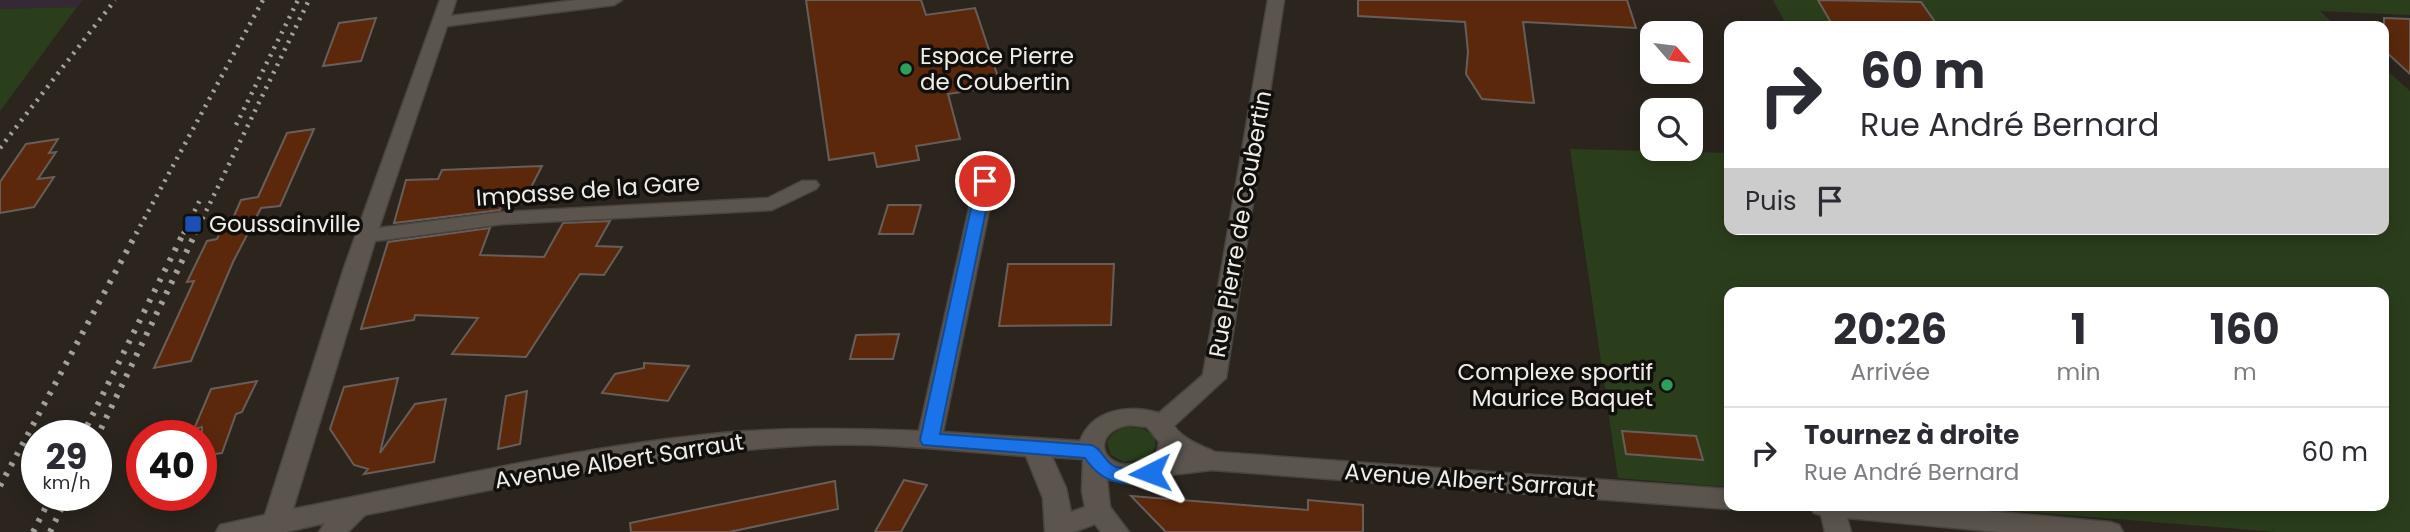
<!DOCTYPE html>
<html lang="fr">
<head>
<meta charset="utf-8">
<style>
	:root { --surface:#fff; --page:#f7f7f7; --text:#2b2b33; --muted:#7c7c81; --line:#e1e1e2 }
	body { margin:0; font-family:Poppins,sans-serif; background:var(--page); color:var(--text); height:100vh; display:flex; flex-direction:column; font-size:26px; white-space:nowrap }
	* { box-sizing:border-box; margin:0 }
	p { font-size:23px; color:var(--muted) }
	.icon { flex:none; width:38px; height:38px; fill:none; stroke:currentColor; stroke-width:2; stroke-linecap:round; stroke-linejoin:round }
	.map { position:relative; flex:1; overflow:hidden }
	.panel { position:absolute; left:1724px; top:287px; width:665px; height:224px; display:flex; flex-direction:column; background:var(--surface); border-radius:14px; box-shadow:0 4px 18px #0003 }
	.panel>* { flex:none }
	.top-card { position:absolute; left:1724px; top:21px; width:665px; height:214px; border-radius:14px; box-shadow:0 4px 18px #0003; background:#fff; color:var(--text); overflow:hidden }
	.needle { width:46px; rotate:118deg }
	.fabs { position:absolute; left:1640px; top:21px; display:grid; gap:14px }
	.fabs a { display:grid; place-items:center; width:63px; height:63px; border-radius:14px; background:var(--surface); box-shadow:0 4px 18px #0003; font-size:35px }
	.speed { position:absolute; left:21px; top:420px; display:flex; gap:14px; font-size:35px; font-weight:700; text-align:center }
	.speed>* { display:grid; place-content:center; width:91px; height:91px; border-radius:50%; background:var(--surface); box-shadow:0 4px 18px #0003; line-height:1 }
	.speed small { font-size:18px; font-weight:400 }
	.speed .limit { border:10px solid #d22; background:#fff; color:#111 }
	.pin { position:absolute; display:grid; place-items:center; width:60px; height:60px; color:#fff; margin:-30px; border:4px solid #fff; border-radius:50%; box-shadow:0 2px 7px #0007 }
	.me { position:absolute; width:77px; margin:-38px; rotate:267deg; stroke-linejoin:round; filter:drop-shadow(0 0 5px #0008) }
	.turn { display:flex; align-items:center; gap:24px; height:147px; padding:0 21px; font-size:32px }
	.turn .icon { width:91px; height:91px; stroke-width:2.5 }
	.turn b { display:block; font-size:49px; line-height:60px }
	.then { display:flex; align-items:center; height:66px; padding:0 21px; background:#0003; gap:14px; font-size:26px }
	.eta { display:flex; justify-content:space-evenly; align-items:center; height:119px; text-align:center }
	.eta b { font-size:42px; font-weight:700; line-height:49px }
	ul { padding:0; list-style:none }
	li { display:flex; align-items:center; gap:21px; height:91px; padding:0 21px; border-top:2px solid var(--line) }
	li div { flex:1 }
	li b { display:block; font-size:26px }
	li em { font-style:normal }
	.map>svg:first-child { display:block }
	.industrial { fill:#362936 }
	.green { fill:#2b3e1c }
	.building { fill:#5b280c; stroke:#685e59; stroke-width:2 }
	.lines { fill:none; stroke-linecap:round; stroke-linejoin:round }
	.minor-casing { stroke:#48443e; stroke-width:3 }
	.minor { fill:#5b554d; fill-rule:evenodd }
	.rail-far1 { stroke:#a4a09a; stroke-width:4.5; stroke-dasharray:2.5 6; stroke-linecap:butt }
	.rail { stroke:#a4a09a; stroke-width:6; stroke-dasharray:3.5 8; stroke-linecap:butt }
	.route { fill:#1a73e8; stroke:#114b97; stroke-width:2 }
	.leisure-dot { fill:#2e9e5b; stroke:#110f0c; stroke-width:2.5 }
	.transit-dot { fill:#1a4fb4; stroke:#110f0c; stroke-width:2.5 }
	.labels { text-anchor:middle; stroke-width:7; stroke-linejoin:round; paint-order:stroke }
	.poi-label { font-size:23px; fill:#f0ede8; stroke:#110f0c; text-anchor:start }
	.street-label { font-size:23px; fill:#f0ede8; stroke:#110f0c }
</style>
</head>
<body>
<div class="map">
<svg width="2410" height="532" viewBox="0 0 2410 532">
	<rect width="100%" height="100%" fill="#2b251e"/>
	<path class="industrial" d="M0 0H83L77 7 0 9Z"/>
	<path class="green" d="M1773 0H2410V15L2320 11 2336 26H1787Z
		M77 7 0 111V9Z
		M2384 68 2410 91V532H2277L1955 506H2384V292H1729V487L1618 478 1570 149 1729 153V229H2384Z
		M1129 427 1144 429 1154 436 1156 447 1148 458 1124 462 1111 455 1107 443C1111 433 1118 429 1129 427Z"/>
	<path class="building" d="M806 0H921L926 15 975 8 1001 86 948 94 960 139 916 146 919 160 877 167 874 153 829 160Z
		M1358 0H1627L1636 28 1523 22 1534 103 1482 99 1466 74 1468 52 1465 22 1358 16Z
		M1818 0 1921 2 1938 26H1833Z
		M376 18 361 61 323 66 339 23Z
		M2384 18 2410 19V74L2384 50Z
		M314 129 280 206 261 208 233 262 191 361 154 368 194 281 187 282 207 241 217 239 224 224 231 223 241 200 258 197 287 133Z
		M58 139 49 153 56 152 38 179 54 177 34 207 0 213V182L26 144Z
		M542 166 523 203 502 204 500 210 394 223 406 180 438 179 442 170Z
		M888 205H921L913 234H879Z
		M610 221 596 246 622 247 604 275 580 274 526 357 452 354 478 318 415 315 414 320 361 329 388 242 490 228 480 255 544 257 563 223Z
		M1008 264H1114L1111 325 999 326Z
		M899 334 893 359H850L856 335Z
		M644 363 689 366 668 401 602 393 615 374 644 368Z
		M398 378 380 453 415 404 446 399 434 462 364 474 368 469 354 465 330 429 344 387Z
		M257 381 242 412 236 414 222 453 201 456 202 427 194 429 211 389Z
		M527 391 520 444 498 449 506 396Z
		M1622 431 1696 436 1703 460 1626 454Z
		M904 480 927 485 901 532H875Z
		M835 481 838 509 729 532H631L630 523Z
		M1131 496 1308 510V500L1363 505V532H1166Z"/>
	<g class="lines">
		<defs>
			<path id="minor" d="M440 0H456L451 16 576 0H622L614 5 447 26 379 228 503 212 768 198 802 181H816L819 185 816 189 772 210 503 224 375 241 293 509C431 482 571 448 712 434 781 427 849 428 919 431L975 182 985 176 995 182 943 432 1080 441C1092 409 1129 404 1159 413L1203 375 1268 0H1284L1226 378 1174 426C1184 440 1200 445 1215 452L1729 489V506H1738L1729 509 1212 470 1161 476 1133 484 1107 479 1110 507 1129 532H1101L1095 524 1074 532H1045L1043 498 1026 456C957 451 885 442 815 445 662 452 514 485 365 515L348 532H319L325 523 286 532H216L220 525 265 515 344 268ZM1130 425 1147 427 1159 442 1157 454C1108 487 1081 432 1130 425ZM1052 457 1083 459 1082 492 1085 507 1071 512 1066 488Z
				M1810 506H1930L2110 522 2119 525 2123 532H1999L1847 518 1851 532H1825L1821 515 1814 513Z"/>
		</defs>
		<use href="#minor" class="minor-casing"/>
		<use href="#minor" class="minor"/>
		<path class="rail-far1" d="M236 125 298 0
			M0 148 115 0
			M136 234 263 0
			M183 234 201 198
			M195 234 309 0"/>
		<path class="rail" d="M82 436 184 232
			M96 439 196 232
			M0 486 137 232
			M33 532 52 495
			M50 532 68 495"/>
	</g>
	<path class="route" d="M985 177 992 181 940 434 1091 445C1103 448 1104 463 1116 467 1130 472 1144 463 1157 468L1160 473 1157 478C1126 487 1104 486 1085 458L923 445 920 440 977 181Z"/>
	<g class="leisure-dot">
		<circle cx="906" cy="69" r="7"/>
		<circle cx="1667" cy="385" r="7"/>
	</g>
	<rect class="transit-dot" x="184" y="215" width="18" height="18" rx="3.5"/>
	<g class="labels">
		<g class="poi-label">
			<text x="920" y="64">Espace Pierre<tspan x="920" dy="26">de Coubertin</tspan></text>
			<text x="209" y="232">Goussainville</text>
			<text x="1653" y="380" text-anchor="end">Complexe sportif<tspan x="1653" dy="26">Maurice Baquet</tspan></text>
		</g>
		<g class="street-label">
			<text transform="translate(588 190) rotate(-4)" y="8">Impasse de la Gare</text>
			<text transform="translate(1240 224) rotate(-80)" y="8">Rue Pierre de Coubertin</text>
			<text transform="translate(619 461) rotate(-9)" y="8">Avenue Albert Sarraut</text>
			<text transform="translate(1470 480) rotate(4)" y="8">Avenue Albert Sarraut</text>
		</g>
	</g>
</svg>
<div class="fabs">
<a><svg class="needle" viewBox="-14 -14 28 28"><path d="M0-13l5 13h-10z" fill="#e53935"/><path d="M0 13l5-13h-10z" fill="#7c7c81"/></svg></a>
<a><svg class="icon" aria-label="search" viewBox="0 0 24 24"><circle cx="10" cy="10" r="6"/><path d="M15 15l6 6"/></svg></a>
</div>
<div class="speed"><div>29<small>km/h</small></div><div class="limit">40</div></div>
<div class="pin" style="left:985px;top:181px;background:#d93025"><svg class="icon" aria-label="arrive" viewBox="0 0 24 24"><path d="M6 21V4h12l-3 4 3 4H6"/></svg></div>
<svg class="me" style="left:1150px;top:473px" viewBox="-20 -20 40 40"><path d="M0-17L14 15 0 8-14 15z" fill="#1a73e8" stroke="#fff" stroke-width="4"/></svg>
<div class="top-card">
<div class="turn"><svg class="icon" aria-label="right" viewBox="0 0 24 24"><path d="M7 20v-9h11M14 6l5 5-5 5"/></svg><div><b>60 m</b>Rue André Bernard</div></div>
<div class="then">Puis<svg class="icon" aria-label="arrive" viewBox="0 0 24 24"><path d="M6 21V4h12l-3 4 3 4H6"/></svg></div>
</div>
<section class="panel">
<div class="eta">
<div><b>20:26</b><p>Arrivée</p></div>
<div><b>1</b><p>min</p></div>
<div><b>160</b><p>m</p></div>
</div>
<ul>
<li><svg class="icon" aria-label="right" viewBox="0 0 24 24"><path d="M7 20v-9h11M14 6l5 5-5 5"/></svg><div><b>Tournez à droite</b><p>Rue André Bernard</p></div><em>60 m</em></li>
</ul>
</section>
</div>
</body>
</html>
